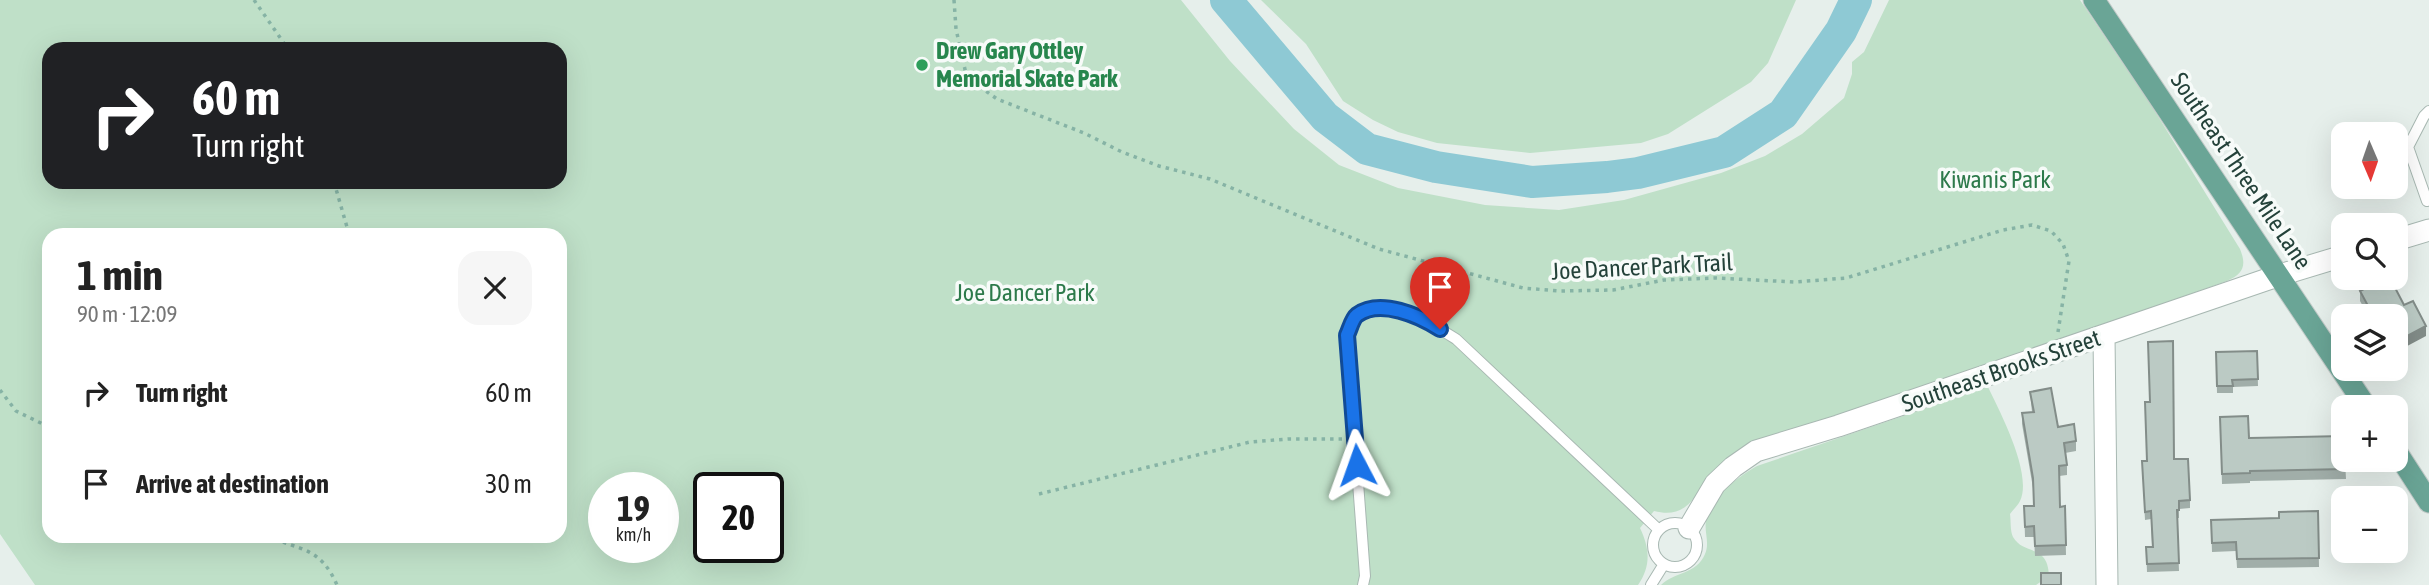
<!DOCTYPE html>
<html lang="en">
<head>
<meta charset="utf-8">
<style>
	:root { --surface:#fff; --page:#f6f6f6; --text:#222; --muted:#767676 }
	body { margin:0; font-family:"Asap Condensed",sans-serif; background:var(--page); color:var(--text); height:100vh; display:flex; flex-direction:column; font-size:26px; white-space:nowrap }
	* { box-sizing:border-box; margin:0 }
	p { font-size:23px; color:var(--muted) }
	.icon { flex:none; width:38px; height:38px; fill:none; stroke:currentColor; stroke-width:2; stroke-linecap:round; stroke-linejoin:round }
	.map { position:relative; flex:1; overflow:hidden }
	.details { position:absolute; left:42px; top:228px; width:525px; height:315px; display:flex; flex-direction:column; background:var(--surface); border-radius:21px; box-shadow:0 7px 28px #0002 }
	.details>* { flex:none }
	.banner { position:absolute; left:42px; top:42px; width:525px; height:147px; border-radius:21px; box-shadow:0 7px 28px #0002; background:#202124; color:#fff; overflow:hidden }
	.needle { width:46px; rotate:178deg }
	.tools { position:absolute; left:2331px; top:122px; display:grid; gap:14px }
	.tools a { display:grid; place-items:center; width:77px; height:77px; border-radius:14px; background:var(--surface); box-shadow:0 7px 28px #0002; font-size:35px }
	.speed { position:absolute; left:588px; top:472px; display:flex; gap:14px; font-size:35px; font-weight:700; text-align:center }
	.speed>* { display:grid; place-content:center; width:91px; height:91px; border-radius:50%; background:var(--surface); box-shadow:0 7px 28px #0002; line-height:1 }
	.speed small { font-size:18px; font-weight:400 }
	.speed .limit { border:4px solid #111; border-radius:10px; background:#fff; color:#111 }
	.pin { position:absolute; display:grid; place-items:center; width:60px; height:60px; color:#fff; margin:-72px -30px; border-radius:50% 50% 50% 0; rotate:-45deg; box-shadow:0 0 7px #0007 }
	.pin .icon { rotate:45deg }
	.me { position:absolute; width:77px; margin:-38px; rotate:356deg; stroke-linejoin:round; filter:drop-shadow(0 0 5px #0008) }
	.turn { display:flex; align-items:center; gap:24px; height:147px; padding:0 35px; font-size:32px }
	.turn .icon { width:91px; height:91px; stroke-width:2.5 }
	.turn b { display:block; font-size:49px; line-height:60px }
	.round { display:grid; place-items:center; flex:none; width:74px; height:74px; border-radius:21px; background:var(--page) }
	.overview { display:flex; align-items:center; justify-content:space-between; height:119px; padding:0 35px }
	h1 { font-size:42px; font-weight:700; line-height:52px }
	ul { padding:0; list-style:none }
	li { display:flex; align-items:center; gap:21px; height:91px; padding:0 35px }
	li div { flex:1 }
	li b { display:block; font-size:26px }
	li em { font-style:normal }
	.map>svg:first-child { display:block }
	.green { fill:#bfe0c8; fill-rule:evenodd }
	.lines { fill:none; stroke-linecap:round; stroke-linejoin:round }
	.river { stroke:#8ec9d4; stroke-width:32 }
	.lane-casing { stroke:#a8b8b2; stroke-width:12 }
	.street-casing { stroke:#a8b8b2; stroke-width:23 }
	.primary-casing { stroke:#c2cac8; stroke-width:23 }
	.path { stroke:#86b3a5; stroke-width:3.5; stroke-dasharray:3.5 5; stroke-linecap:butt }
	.lane { stroke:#fff; stroke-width:10 }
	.street { stroke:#fff; stroke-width:21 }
	.primary { stroke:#6aa596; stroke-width:21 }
	.wall { fill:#a1aea9 }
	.shaded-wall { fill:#838d89 }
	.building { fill:#bbcac4; stroke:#838d89; stroke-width:2 }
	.route-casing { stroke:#114b97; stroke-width:18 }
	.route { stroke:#1a73e8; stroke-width:12 }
	.leisure-dot { fill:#2e9e5b; stroke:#f7fbf9; stroke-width:2.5 }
	.labels { text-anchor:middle; stroke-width:7; stroke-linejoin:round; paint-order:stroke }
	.leisure-label { font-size:24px; font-weight:bold; fill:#27864d; stroke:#f7fbf9; text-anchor:start }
	.street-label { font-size:24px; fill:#24423a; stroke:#f7fbf9 }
	.park-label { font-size:24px; fill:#2d7a4b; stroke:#f7fbf9 }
</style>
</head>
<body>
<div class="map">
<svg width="2429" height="585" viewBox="0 0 2429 585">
	<rect width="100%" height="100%" fill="#e6efeb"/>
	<path class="green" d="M0 0H1181L1230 61 1294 129 1339 165 1398 188 1485 205 1559 210 1624 200 1721 173 1765 156 1802 134 1844 98 1852 74V62L1864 52 1889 0H2080L2151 105 2240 249C2247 266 2243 274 2227 281L1953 378 1710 475C1694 498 1686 519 1654 511L1640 528C1650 549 1651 566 1638 585H35L0 534ZM49 49H560V182H49ZM49 234H560V536H49ZM604 488H663V548H604ZM709 488H768V548H709Z
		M1261 0H1796L1768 63 1751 82 1668 134 1641 143 1530 153 1437 143 1398 132 1373 120 1343 101 1306 44Z
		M1988 387C2000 412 2033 474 2020 501 2018 505 2013 510 2010 514 2011 520 2010 531 2013 537 2024 556 2048 543 2049 576L2036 585H1661C1674 572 1697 574 1705 554 1710 543 1704 532 1706 521 1710 497 1738 477 1757 466Z"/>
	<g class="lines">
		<path class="river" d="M1226 0 1325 117 1367 149 1436 167 1532 182 1607 177 1638 173 1724 152 1783 114 1841 31 1856 0"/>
		<defs>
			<path id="lane" d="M2429 111 2424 116 2408 147 2427 201 2429 200
				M1653 545a22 22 0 1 1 44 0a22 22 0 1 1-44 0Z
				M1363 585 1365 576 1347 335C1350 328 1352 319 1357 315 1385 294 1432 324 1456 339L1659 530
				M1651 585 1664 564"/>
			<path id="street" d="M2396 240 2429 230
				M2104 336 2107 585
				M1689 528 1715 484 1733 467 1756 451 1838 426 2280 275 2343 256"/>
			<path id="primary" d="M2094 0 2367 408
				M2396 451 2429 502"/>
		</defs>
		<use href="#lane" class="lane-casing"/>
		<use href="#street" class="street-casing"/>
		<use href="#primary" class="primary-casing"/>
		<path class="path" d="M254 0 288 49
			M954 0 956 29 966 74 973 82 997 99 1084 133 1122 152 1159 166 1210 179 1379 249 1523 288 1559 291 1613 290 1664 280 1715 278 1795 282 1846 278 2003 230 2032 225 2051 231 2063 244 2069 261 2058 332
			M334 182 349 234
			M560 302 563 312
			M0 390 16 411 49 427
			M1039 494 1250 442 1288 439H1342
			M267 536C302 551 320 547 337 585"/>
		<use href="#lane" class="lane"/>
		<use href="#street" class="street"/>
		<use href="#primary" class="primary"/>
	</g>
	<path class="wall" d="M2360 291 2404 305 2426 336 2396 317H2369L2360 301Z
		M2257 351 2258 386 2233 387V393H2217L2216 352Z
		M2030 392 2058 427 2076 441V451L2065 453 2067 465V475L2059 476 2060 507 2065 506 2066 555 2035 556 2034 537H2025L2024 506H2034L2033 488 2022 424V413L2032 412Z
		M2220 417 2249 438 2345 460 2346 479 2250 481V483L2222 484Z
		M2174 459 2190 500V508L2179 509V518H2177L2179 571 2147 572 2146 547H2152L2151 519 2145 520 2142 461Z
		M2318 511 2319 567 2237 568 2236 551 2212 552 2211 520 2279 518Z"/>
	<path class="shaded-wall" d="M2426 326V336L2396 352V342Z"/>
	<path class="building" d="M2385 278H2390L2404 305 2413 301 2426 326 2396 342V317H2374L2360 291Z
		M2173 341 2174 459H2188L2190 500 2179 501V510H2177L2179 563 2147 564 2146 547H2153L2151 511 2145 512 2142 461H2147L2145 402H2150L2148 342Z
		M2257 351 2258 379 2232 380 2233 386H2217L2216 352Z
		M2051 388 2058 427 2074 424 2076 441 2064 443 2067 465 2059 466 2060 507 2065 506 2066 545 2035 546 2034 526 2025 527 2024 506H2034L2033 478 2022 413 2034 412 2030 392Z
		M2248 416 2249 438 2343 436V460H2345L2346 469 2250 471V473L2222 474 2220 417Z
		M2318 511 2319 558 2237 559 2236 542 2212 543 2211 520 2279 518V512Z
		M2041 573H2061V585H2041Z"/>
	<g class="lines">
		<defs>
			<path id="route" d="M1357 465 1347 335C1350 329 1352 319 1357 315 1380 298 1420 316 1440 329"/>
		</defs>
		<use href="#route" class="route-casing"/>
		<use href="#route" class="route"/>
	</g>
	<circle class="leisure-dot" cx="922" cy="65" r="7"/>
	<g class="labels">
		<g class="leisure-label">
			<text x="936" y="59">Drew Gary Ottley<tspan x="936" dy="28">Memorial Skate Park</tspan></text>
		</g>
		<g class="street-label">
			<text transform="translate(2241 171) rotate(56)" y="8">Southeast Three Mile Lane</text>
			<text transform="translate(1642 267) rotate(-3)" y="8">Joe Dancer Park Trail</text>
			<text transform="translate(2001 371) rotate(-19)" y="8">Southeast Brooks Street</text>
		</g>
		<g class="park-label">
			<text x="1995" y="188">Kiwanis Park</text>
			<text x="1025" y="301">Joe Dancer Park</text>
		</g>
	</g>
</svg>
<div class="tools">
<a><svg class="needle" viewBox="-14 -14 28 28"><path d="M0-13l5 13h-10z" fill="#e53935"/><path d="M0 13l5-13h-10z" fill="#767676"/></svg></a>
<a><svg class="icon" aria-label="search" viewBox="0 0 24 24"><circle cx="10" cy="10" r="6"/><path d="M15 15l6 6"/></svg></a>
<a><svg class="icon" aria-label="layers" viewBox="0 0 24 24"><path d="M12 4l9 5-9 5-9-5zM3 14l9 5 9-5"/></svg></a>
<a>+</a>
<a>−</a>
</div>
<div class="speed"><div>19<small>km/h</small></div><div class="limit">20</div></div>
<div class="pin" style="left:1440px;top:329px;background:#d93025"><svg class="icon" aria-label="arrive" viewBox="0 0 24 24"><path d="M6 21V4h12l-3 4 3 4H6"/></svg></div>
<svg class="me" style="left:1357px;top:465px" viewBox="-20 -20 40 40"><path d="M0-17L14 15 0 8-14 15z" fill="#1a73e8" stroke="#fff" stroke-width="4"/></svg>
<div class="banner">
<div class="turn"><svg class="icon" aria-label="right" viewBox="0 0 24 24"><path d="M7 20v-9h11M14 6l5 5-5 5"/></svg><div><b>60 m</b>Turn right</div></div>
</div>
<section class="details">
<div class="overview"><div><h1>1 min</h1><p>90 m · 12:09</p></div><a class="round"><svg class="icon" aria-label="close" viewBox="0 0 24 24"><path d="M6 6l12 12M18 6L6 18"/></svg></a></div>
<ul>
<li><svg class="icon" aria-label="right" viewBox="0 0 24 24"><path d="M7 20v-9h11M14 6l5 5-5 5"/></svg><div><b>Turn right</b></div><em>60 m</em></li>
<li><svg class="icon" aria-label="arrive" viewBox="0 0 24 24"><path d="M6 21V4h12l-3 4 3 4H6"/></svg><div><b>Arrive at destination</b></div><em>30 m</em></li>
</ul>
</section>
</div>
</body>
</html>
